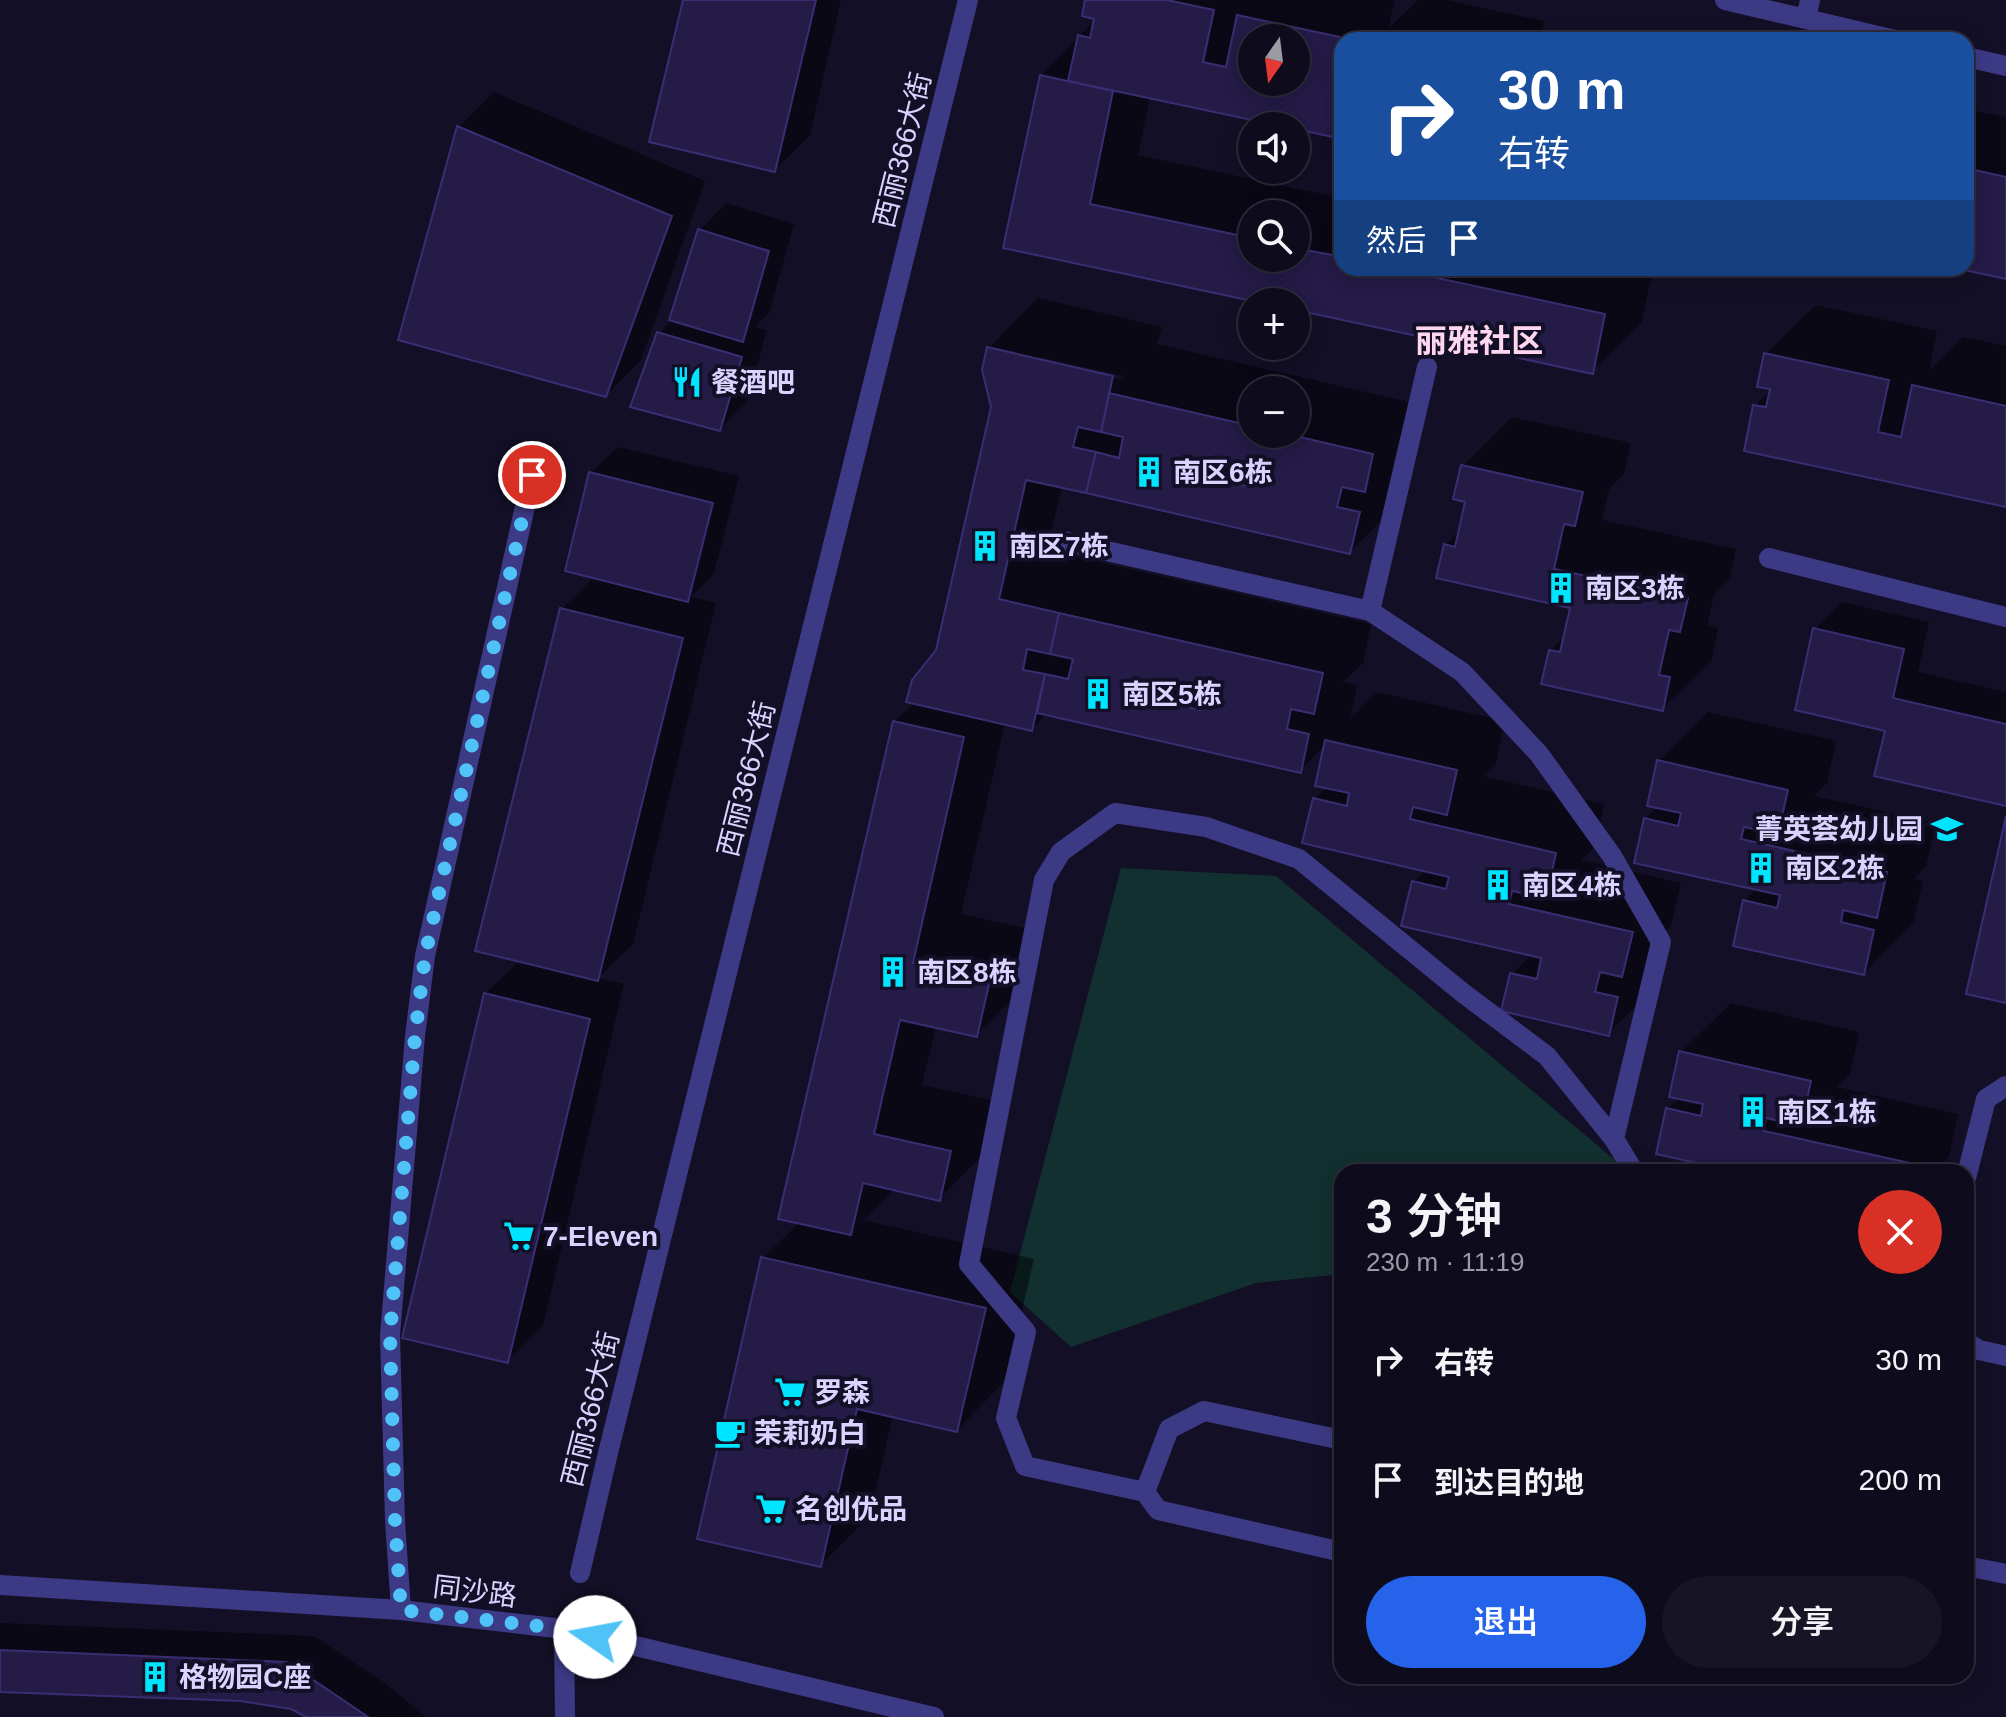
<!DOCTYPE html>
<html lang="zh">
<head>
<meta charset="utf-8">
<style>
	:root { --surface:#0e0b1c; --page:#171425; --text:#f1f3f6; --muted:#9b9ba3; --line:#2e2b3b; --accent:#2563eb }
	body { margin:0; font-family:Helvetica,"Noto Sans SC",sans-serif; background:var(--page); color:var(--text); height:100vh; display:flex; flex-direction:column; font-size:30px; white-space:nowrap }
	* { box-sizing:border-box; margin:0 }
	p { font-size:26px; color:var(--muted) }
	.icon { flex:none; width:44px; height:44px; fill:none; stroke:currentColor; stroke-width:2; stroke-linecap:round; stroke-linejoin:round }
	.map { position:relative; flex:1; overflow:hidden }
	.sheet { position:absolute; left:1334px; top:1164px; width:640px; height:520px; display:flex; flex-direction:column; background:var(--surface); border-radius:24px; box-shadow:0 4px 20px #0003,0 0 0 2px var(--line) }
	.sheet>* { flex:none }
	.top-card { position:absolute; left:1334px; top:32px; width:640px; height:244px; border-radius:24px; box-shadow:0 4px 20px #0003,0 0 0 2px var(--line); background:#1a4fa0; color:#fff; overflow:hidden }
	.needle { width:52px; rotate:194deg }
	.tools { position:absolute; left:1238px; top:24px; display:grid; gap:16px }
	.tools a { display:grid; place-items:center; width:72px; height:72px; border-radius:50%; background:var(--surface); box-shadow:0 4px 20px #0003,0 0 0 2px var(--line); font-size:40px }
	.pin { position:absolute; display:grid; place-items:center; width:68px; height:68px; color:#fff; margin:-34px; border:4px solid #fff; border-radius:50%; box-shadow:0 2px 8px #0007 }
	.me { position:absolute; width:88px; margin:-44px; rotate:282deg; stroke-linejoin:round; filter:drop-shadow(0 0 6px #0008) }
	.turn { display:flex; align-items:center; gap:28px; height:168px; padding:0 32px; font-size:36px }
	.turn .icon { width:104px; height:104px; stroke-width:2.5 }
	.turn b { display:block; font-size:56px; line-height:68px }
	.then { display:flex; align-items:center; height:76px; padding:0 32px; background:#0003; gap:16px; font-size:30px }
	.round { display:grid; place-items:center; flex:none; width:84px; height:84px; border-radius:42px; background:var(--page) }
	.headline { display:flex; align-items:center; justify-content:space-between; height:136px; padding:0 32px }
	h1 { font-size:48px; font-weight:600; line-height:60px }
	.action { display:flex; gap:16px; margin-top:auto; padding:16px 32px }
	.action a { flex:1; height:92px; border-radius:48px; background:var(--accent); color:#fff; font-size:32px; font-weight:600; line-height:92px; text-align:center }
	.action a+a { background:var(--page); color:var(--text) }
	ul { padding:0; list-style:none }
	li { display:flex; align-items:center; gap:24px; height:120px; padding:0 32px }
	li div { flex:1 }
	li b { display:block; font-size:30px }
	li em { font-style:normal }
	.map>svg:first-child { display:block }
	.green { fill:#12302f }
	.shadow { fill:#0007; fill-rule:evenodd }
	.building { fill:#241b47; stroke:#3b2d73; stroke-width:2; fill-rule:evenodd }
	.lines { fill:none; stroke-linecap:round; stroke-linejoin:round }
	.service { stroke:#3d3a85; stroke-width:20 }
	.pedestrian { stroke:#3d3a85; stroke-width:20 }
	.minor { stroke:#3d3a85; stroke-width:20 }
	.tertiary { stroke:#3d3a85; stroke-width:20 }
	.route { stroke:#4fc3f7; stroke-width:14; stroke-dasharray:0 25.2 }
	.labels { text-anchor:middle; stroke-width:8; stroke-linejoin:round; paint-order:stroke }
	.street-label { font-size:28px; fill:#d9d4ff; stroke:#130f26 }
	.poi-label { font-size:28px; font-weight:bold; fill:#d9d4ff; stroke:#130f26; text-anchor:start }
	.quarter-label { font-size:32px; font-weight:bold; fill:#ffd6f0; stroke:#130f26 }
</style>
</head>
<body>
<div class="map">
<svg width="2006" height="1717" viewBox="0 0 2006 1717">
	<rect width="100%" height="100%" fill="#130f26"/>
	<path class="green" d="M1121 868 1276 876 1615 1160 1613 1172H1342V1274L1256 1283 1071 1347 1010 1292Z"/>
	<path class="shadow" d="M685 0H841L810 135 775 170Z
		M1087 0H1395L1388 29 1418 0H1446L1544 21 1540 40H1342V137L1150 96 1138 155 1342 198V268H1653L1642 322 1592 371 1296 308V302H1267L1005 246 1041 76 1097 18ZM1252 38H1296V82H1252ZM1252 214H1296V258H1252Z
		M1623 36 1641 40H1620Z
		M494 92 705 181 641 360 606 395 401 339 459 127Z
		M1975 111 2006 117V277L1965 268 1966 119Z
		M726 203 794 224 769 313 755 327 767 330 747 402 720 429 659 333 673 319 700 230Z
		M1038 298 1162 327 1157 344 1422 405 1413 440 1394 460 1408 463 1399 502 1350 552 1062 486 1047 550 1371 624 1363 663 1343 682 1357 685 1350 719 1377 692 1505 721 1496 763 1483 776 1604 804 1595 847 1581 860 1681 883 1671 926 1652 945 1658 984 1608 1034 1512 974 1532 954 1414 882 1427 870 1315 799 1328 786 1327 744 1300 770 1047 713 1032 729 1005 723 961 914 1038 931 1026 985 976 1035 936 1026 922 1085 999 1102 988 1149 939 1199 895 1189 863 1220 1034 1259 1006 1380 957 1430 893 1415 870 1515 821 1565 763 1258 800 1222 894 722 915 702 938 651 993 407 989 348ZM1039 357 1124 376 1123 380 1039 361ZM1252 390H1296V434H1252Z
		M1816 305 1937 331 1929 371 1963 337 2006 346V505L1755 406 1773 388 1766 354Z
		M1512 417 1631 443 1624 474 1609 489 1602 520 1736 549 1729 580 1714 595 1707 626 1718 628 1712 659 1662 709 1550 651 1565 636 1572 606 1445 545 1460 530 1467 500 1463 466Z
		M618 447 739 476 714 573 691 597 716 603 633 944 598 978 624 984 543 1326 508 1361 485 994 520 960 562 609 594 577 591 473Z
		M1842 602 1929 622 1918 672 2006 692V804L1887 729 1815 629Z
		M1708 712 1836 741 1827 783 1814 796 1936 823 1926 866 1914 879 1923 881 1913 923 1864 973 1745 901 1757 888 1646 819 1658 806 1659 761Z
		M1731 1003 1859 1032 1850 1074 1837 1087 1958 1114 1949 1157 1936 1169 1945 1172H1746L1668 1109 1680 1097 1681 1052Z
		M0 1623 314 1636 386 1684 426 1717H311L292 1707 240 1699 0 1690Z"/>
	<path class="building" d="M683 0H816L775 172 649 142Z
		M1085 0H1167L1214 10 1203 62 1226 67 1237 15 1349 39 1342 40V70L1337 91 1342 92V139L1296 129V126H1280L1068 81 1078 35 1090 38 1094 19 1082 16ZM1252 38H1296V82H1252Z
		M1040 75 1113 91 1090 204 1252 238V258H1296V248L1342 257V268H1391L1605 314 1593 374 1296 310V302H1257L1003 248Z
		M457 126 672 216 606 397 398 340Z
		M1966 168 2006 177V279L1955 268H1966Z
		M698 229 769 251 743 342 669 320Z
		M657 332 742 357 720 431 630 407Z
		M987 347 1113 376 1101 432 1078 427 1073 447 1096 452 1086 493 1026 480 999 599 1059 613 1050 654 1027 649 1023 670 1045 674 1032 731 906 702 912 680 936 650 991 407 982 370Z
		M1764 353 1889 380 1878 432 1901 437 1912 385 2006 406V507L1744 451 1753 405 1766 407 1770 389 1757 387Z
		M1109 393 1252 426V434H1287L1373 454 1365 492 1342 487 1337 507 1360 512 1350 554 1086 493 1096 452 1119 458 1123 437 1101 432ZM1210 456 1255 467 1251 487 1205 477Z
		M1461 465 1583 492 1575 526 1564 524 1554 569 1688 598 1680 632 1669 630 1659 675 1670 677 1663 711 1541 684 1549 650 1560 652 1570 608 1436 578 1444 544 1455 547 1465 502 1453 499Z
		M589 472 713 503 688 602 565 571Z
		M560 608 683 638 598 981 475 951Z
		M1059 613 1323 673 1314 714 1291 709 1287 729 1309 734 1301 773 1037 713 1045 674 1068 679 1073 659 1050 654ZM1159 679 1205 690 1200 710 1155 699Z
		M1813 628 1904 649 1893 698 2006 724V806L1874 776 1885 731 1795 710Z
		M893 721 964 737 913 963 990 980 977 1037 900 1020 874 1134 951 1151 940 1201 863 1183 851 1235 778 1219Z
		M1325 740 1457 770 1447 815 1413 807 1410 819 1556 853 1546 898 1512 891 1509 904 1633 932 1622 977 1600 972 1595 992 1618 997 1609 1036 1501 1011 1510 973 1537 979 1541 958 1401 926 1412 881 1446 889 1449 877 1302 843 1313 798 1347 806 1349 793 1315 786Z
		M1657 760 1788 790 1778 834 1744 827 1741 839 1887 872 1877 918 1843 910 1841 922 1874 930 1864 975 1733 946 1743 900 1777 908 1780 895 1634 863 1644 818 1678 826 1681 813 1647 806Z
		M2006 816V1003L1966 994Z
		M484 993 590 1019 508 1363 402 1338Z
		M1679 1051 1811 1081 1801 1126 1766 1118 1764 1131 1910 1163 1908 1172H1737L1656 1154 1666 1108 1701 1116 1703 1104 1669 1097Z
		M761 1257 986 1308 957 1432 857 1409 821 1567 697 1539Z
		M0 1650 287 1662 368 1717H306L291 1709 240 1701 0 1692Z"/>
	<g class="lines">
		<path class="service" d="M1063 541 1370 611 1462 672 1539 754 1612 856 1661 942 1614 1139
			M1370 611 1427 367
			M1342 1440 1204 1411 1169 1429 1145 1492 1158 1510 1342 1552
			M1145 1492 1025 1466 1006 1418 1026 1332 969 1264 1044 880 1061 852 1115 813 1206 827 1299 859 1463 993 1547 1056 1614 1139 1634 1172
			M1966 1566 2006 1574"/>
		<path class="pedestrian" d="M580 1573 608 1453 968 0"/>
		<path class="minor" d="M1725 0 1806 19 1810 0
			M1806 19 1895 40
			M1966 57 2006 66
			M1769 558 2006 617
			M1966 1178 1986 1099 2006 1086
			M1966 1342 1979 1350 2006 1356
			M401 1610 395 1521 390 1335 415 1036 425 956 532 475"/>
		<path class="tertiary" d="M0 1585 401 1610 564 1629 934 1717
			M564 1629 565 1717"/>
	</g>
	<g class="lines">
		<path class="route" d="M532 475 425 956 415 1036 390 1335 395 1521 401 1610 564 1629 595 1637"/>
	</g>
	<defs>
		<symbol id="restaurant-bare" viewBox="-9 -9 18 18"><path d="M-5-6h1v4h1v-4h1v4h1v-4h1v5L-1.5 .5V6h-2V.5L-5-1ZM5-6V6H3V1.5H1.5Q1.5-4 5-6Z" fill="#00e5ff" stroke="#130f26" stroke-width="2.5" paint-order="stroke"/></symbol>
		<symbol id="building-bare" viewBox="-9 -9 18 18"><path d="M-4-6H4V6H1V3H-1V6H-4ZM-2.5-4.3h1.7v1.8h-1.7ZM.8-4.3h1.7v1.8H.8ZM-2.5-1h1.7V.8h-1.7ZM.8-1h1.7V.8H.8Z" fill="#00e5ff" stroke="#130f26" stroke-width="2.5" paint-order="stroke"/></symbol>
		<symbol id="school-bare" viewBox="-9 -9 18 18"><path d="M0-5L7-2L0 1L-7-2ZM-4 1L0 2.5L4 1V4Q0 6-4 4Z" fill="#00e5ff" stroke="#130f26" stroke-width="2.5" paint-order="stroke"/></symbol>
		<symbol id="supermarket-bare" viewBox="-9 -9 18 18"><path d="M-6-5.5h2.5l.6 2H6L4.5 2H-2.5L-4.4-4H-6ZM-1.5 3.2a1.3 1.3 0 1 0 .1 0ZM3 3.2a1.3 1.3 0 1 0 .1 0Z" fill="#00e5ff" stroke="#130f26" stroke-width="2.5" paint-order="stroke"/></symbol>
		<symbol id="cafe-bare" viewBox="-9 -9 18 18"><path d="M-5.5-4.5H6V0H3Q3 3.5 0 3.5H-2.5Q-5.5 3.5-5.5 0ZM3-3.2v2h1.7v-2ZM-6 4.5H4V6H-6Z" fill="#00e5ff" stroke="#130f26" stroke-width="2.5" paint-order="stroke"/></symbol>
	</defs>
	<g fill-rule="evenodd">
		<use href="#restaurant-bare" x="665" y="360" width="44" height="44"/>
		<use href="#building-bare" x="1127" y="450" width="44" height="44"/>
		<use href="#building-bare" x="963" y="524" width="44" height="44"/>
		<use href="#building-bare" x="1539" y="566" width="44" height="44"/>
		<use href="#building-bare" x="1076" y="672" width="44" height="44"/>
		<use href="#school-bare" x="1925" y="807" width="44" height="44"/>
		<use href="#building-bare" x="1739" y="846" width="44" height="44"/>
		<use href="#building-bare" x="1476" y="863" width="44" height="44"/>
		<use href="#building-bare" x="871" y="950" width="44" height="44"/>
		<use href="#building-bare" x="1731" y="1090" width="44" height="44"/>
		<use href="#supermarket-bare" x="497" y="1214" width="44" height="44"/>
		<use href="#supermarket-bare" x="768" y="1370" width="44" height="44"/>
		<use href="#cafe-bare" x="708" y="1411" width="44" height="44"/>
		<use href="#supermarket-bare" x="749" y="1487" width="44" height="44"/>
		<use href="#building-bare" x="133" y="1655" width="44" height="44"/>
	</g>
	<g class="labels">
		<g class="street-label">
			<text transform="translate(902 150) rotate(-76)" y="10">西丽366大街</text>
			<text transform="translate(746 779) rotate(-76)" y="10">西丽366大街</text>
			<text transform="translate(590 1409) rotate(-76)" y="10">西丽366大街</text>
			<text transform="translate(475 1591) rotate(7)" y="10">同沙路</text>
		</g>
		<g class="poi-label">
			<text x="711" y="392">餐酒吧</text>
			<text x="1173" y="482">南区6栋</text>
			<text x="1009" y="556">南区7栋</text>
			<text x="1585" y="598">南区3栋</text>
			<text x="1122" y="704">南区5栋</text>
			<text x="1923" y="839" text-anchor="end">菁英荟幼儿园</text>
			<text x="1785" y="878">南区2栋</text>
			<text x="1522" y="895">南区4栋</text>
			<text x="917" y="982">南区8栋</text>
			<text x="1777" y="1122">南区1栋</text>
			<text x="543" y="1246">7-Eleven</text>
			<text x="814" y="1402">罗森</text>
			<text x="754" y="1443">茉莉奶白</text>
			<text x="795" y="1519">名创优品</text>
			<text x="179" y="1687">格物园C座</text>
		</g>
		<g class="quarter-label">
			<text x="1479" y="352">丽雅社区</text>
		</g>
	</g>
</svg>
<div class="tools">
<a><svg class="needle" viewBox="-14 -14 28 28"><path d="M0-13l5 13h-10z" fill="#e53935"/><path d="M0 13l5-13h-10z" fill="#9b9ba3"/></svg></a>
<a><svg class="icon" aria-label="sound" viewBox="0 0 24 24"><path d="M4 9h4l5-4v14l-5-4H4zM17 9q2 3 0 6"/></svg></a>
<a><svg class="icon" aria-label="search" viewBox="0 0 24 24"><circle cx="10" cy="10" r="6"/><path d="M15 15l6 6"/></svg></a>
<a>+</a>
<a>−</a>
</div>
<div class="pin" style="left:532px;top:475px;background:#d93025"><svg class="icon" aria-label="arrive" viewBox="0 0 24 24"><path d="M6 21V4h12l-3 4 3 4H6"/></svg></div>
<svg class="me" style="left:595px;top:1637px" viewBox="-20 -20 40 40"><circle r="19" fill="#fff"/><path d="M0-13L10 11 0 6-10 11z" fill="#4fc3f7"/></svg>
<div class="top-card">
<div class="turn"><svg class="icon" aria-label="right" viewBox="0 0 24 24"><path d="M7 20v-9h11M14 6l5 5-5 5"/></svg><div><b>30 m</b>右转</div></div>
<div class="then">然后<svg class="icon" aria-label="arrive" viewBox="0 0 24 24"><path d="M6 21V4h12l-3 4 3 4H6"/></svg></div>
</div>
<section class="sheet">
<div class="headline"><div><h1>3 分钟</h1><p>230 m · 11:19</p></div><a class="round" style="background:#d93025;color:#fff"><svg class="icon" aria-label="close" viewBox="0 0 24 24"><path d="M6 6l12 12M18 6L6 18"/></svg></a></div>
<ul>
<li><svg class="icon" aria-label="right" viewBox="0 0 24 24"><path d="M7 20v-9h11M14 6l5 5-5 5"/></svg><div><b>右转</b></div><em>30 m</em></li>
<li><svg class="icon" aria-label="arrive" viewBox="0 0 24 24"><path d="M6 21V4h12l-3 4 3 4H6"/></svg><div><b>到达目的地</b></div><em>200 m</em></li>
</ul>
<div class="action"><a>退出</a><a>分享</a></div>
</section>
</div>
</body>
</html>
